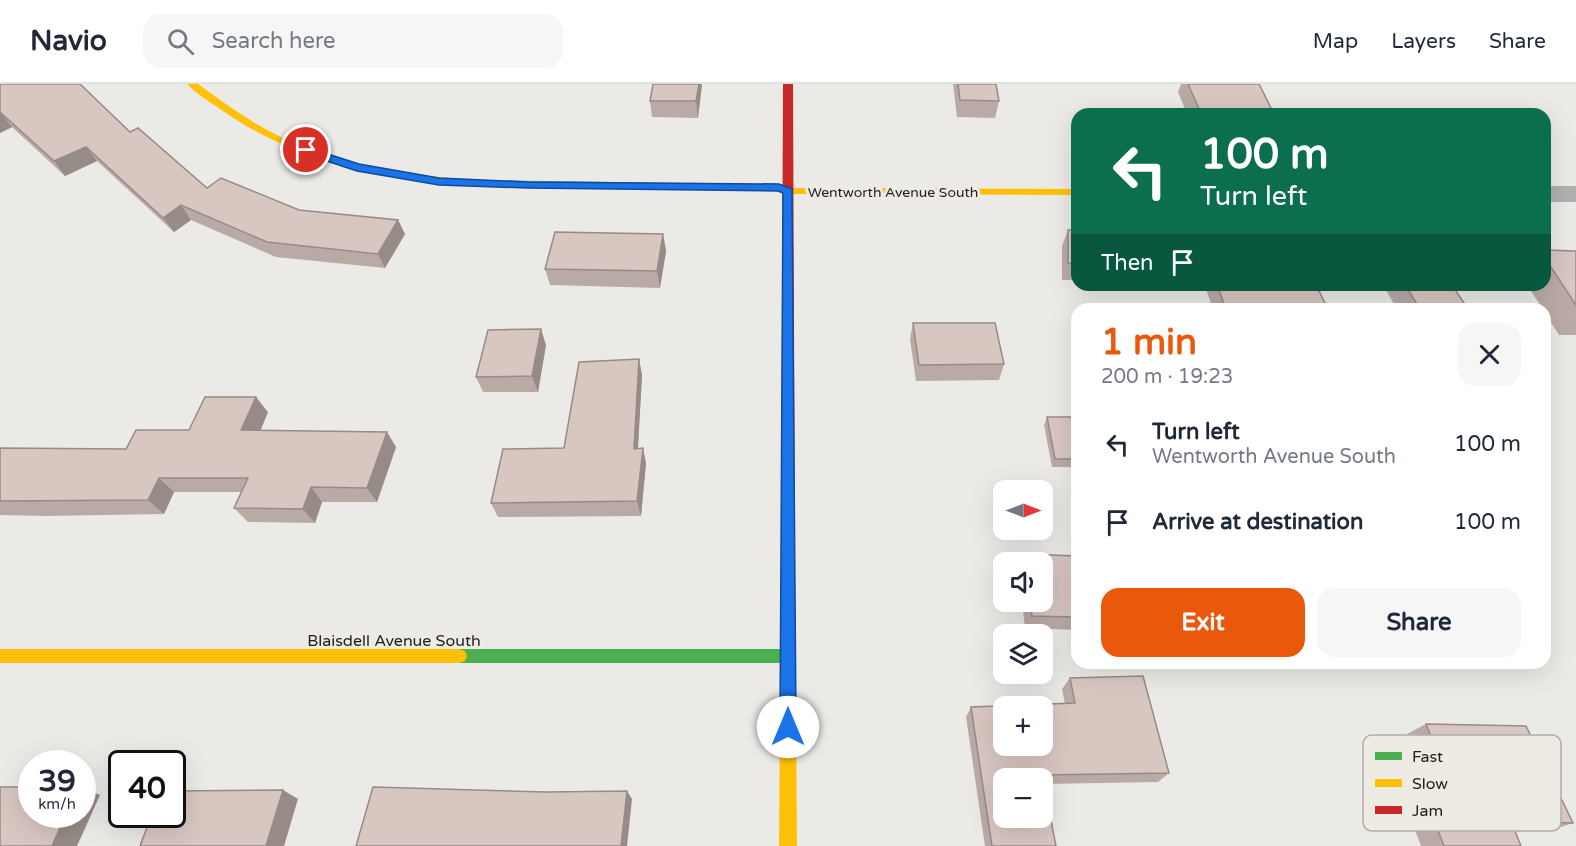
<!DOCTYPE html>
<html lang="en">
<head>
<meta charset="utf-8">
<style>
	:root { --surface:#fff; --page:#f6f6f7; --text:#1f2937; --muted:#747a83; --line:#e0e1e3; --accent:#ea580c }
	body { margin:0; font-family:"Varela Round",sans-serif; background:var(--page); color:var(--text); height:100vh; display:flex; flex-direction:column; font-size:22px; white-space:nowrap }
	* { box-sizing:border-box; margin:0 }
	p { font-size:20px; color:var(--muted) }
	.icon { flex:none; width:33px; height:33px; fill:none; stroke:currentColor; stroke-width:2; stroke-linecap:round; stroke-linejoin:round }
	.map { position:relative; flex:1; overflow:hidden }
	.drawer { position:absolute; left:1071px; top:219px; width:480px; height:366px; display:flex; flex-direction:column; background:var(--surface); border-radius:18px; box-shadow:0 6px 24px #0002 }
	.drawer>* { flex:none }
	.guide { position:absolute; left:1071px; top:24px; width:480px; height:183px; border-radius:18px; box-shadow:0 6px 24px #0002; background:#0b6e4f; color:#fff; overflow:hidden }
	.needle { width:39px; rotate:90deg }
	.tools { position:absolute; left:993px; top:396px; display:grid; gap:12px }
	.tools a { display:grid; place-items:center; width:60px; height:60px; border-radius:12px; background:var(--surface); box-shadow:0 6px 24px #0002; font-size:30px }
	.speed { position:absolute; left:18px; top:666px; display:flex; gap:12px; font-size:30px; font-weight:700; text-align:center }
	.speed>* { display:grid; place-content:center; width:78px; height:78px; border-radius:50%; background:var(--surface); box-shadow:0 6px 24px #0002; line-height:1 }
	.speed small { font-size:15px; font-weight:400 }
	.speed .limit { border:3px solid #111; border-radius:9px; background:#fff; color:#111 }
	.pin { position:absolute; display:grid; place-items:center; width:51px; height:51px; color:#fff; margin:-26px; border:3px solid #fff; border-radius:50%; box-shadow:0 2px 6px #0007 }
	.me { position:absolute; width:66px; margin:-33px; rotate:0deg; stroke-linejoin:round; filter:drop-shadow(0 0 4px #0008) }
	.turn { display:flex; align-items:center; gap:21px; height:126px; padding:0 30px; font-size:27px }
	.turn .icon { width:78px; height:78px; stroke-width:2.5 }
	.turn b { display:block; font-size:42px; line-height:51px }
	.then { display:flex; align-items:center; height:57px; padding:0 30px; background:#0003; gap:12px; font-size:22px }
	.round { display:grid; place-items:center; flex:none; width:63px; height:63px; border-radius:18px; background:var(--page) }
	.headline { display:flex; align-items:center; justify-content:space-between; height:102px; padding:0 30px }
	h1 { font-size:36px; font-weight:700; line-height:45px; color:var(--accent) }
	.action { display:flex; gap:12px; margin-top:auto; padding:12px 30px }
	.action a { flex:1; height:69px; border-radius:18px; background:var(--accent); color:#fff; font-size:24px; font-weight:700; line-height:69px; text-align:center }
	.action a+a { background:var(--page); color:var(--text) }
	ul { padding:0; list-style:none }
	li { display:flex; align-items:center; gap:18px; height:78px; padding:0 30px }
	li div { flex:1 }
	li b { display:block; font-size:22px }
	li em { font-style:normal }
	header { display:flex; align-items:center; gap:36px; box-sizing:border-box; height:84px; padding:0 30px; background:var(--surface); border-bottom:2px solid var(--line) }
	header strong { font-size:28px }
	nav { display:flex; gap:33px; margin-inline-start:auto; font-size:21px }
	.search { width:420px; height:54px; background:var(--page); display:flex; align-items:center; gap:15px; box-sizing:border-box; padding:0 21px; border-radius:18px; color:var(--muted); font-size:22px }
	.map>svg:first-child { display:block }
	.lines { fill:none; stroke-linecap:round; stroke-linejoin:round }
	.street { fill:#b1b0b0; fill-rule:evenodd }
	.fast { fill:#4caf50; fill-rule:evenodd }
	.slow { fill:#ffc107; fill-rule:evenodd }
	.jam { fill:#c62828; fill-rule:evenodd }
	.wall { fill:#baaaa6 }
	.shaded-wall { fill:#978b87 }
	.building { fill:#d8c6c1; stroke:#978b87; stroke-width:1.5; fill-rule:evenodd }
	.route { fill:#1a73e8; stroke:#114b97; stroke-width:1.5 }
	.labels { text-anchor:middle; stroke-width:6; stroke-linejoin:round; paint-order:stroke }
	.far-street-label { font-size:14px; fill:#1f1e1c; stroke:#eeebe5 }
	.street-label { font-size:16px; fill:#1f1e1c; stroke:#eeebe5 }
	.key { fill:#eeebe5; stroke:#b0aea9; stroke-width:1.5 }
	.key-label { font-size:16px; fill:#1f1e1c }
</style>
</head>
<body>
<header>
<strong>Navio</strong>
<div class="search"><svg class="icon" aria-label="search" viewBox="0 0 24 24"><circle cx="10" cy="10" r="6"/><path d="M15 15l6 6"/></svg>Search here</div>
<nav><a>Map</a><a>Layers</a><a>Share</a></nav>
</header>
<div class="map">
<svg width="1576" height="762" viewBox="0 0 1576 762">
	<rect width="100%" height="100%" fill="#eceae7"/>
	<g class="lines">
		<path class="street" d="M1545 102H1576V118H1545Z"/>
		<path class="fast" d="M475 96 754 100 759 103 754 106 471 101V97Z
			M459 565H788L794 567 796 572 794 577 788 579H459L453 577 451 572 453 567Z"/>
		<path class="slow" d="M187 0H198C224 19 250 38 279 52 339 82 409 91 475 96L480 99 475 102C384 96 295 78 220 25 209 17 196 10 187 0Z
			M754 100H779L790 104 1077 105V111L788 110 777 106 750 105V101Z
			M788 477 793 478 795 483 797 762H779L781 483 783 478Z
			M0 565H459L465 567 467 572 465 577 459 579H0Z"/>
		<path class="jam" d="M783 0H793L795 483 793 488 788 489 783 488 781 483Z"/>
	</g>
	<path class="wall" d="M0 0 130 48 207 104 299 126 398 136 405 150 385 184 276 173 191 136 174 148 97 77 65 92 12 43 0 49Z
		M702 0 698 34 652 33 650 17Z
		M953 0H996L999 17 995 34 957 33Z
		M1181 0H1259L1273 28 1272 30H1187L1178 8Z
		M1068 146H1077V196H1062V162Z
		M663 150 666 167 660 204 550 201 545 185Z
		M1545 166 1576 167V251H1559L1545 229V225H1543L1527 201H1545Z
		M1208 201H1316L1328 225H1213L1206 205Z
		M1383 201H1452L1468 225H1397Z
		M913 239 1004 280 999 296 916 297 910 255Z
		M546 261 538 308H483L476 293Z
		M639 275 642 291 638 365 646 379 641 432 498 433 491 419 564 364Z
		M268 328 260 347 396 363 377 418H322L315 439 248 438 234 424 241 408H174L164 430 45 432 0 431V364L126 365 189 346Z
		M1047 333H1077V383H1052L1044 341Z
		M1024 470 1077 472V546L1025 544 1022 518H1042V478H1020Z
		M1070 594 1169 689 1158 698 1044 700 1056 762H985L966 633 971 623 1065 620 1062 605Z
		M1426 640 1573 739 1549 747 1514 746 1521 762H1421L1401 708 1420 700H1427L1407 650Z"/>
	<path class="shaded-wall" d="M699 0H702L698 34 696 17Z
		M0 28 12 43 0 49Z
		M86 63 97 77 65 92 54 77Z
		M181 121 191 136 174 148 163 134Z
		M398 136 405 150 385 184 378 170Z
		M663 150 666 167 660 204 657 187Z
		M541 245 546 261 538 308 532 292Z
		M639 275 642 291 637 379 634 365Z
		M256 313 268 328 254 362 241 346Z
		M387 348 396 363 377 418 367 404Z
		M643 364 646 379 641 432 637 417Z
		M159 394 174 408 164 430 148 416Z
		M311 403 322 418 315 439 303 425Z
		M82 704 100 711 77 762H52L66 730H82Z
		M283 706 298 715 284 762H266Z
		M627 707 632 715 627 762H621Z"/>
	<path class="building" d="M0 0H80L130 48 138 44 207 104 221 94 299 126 398 136 378 170 267 158 181 121 163 134 86 63 54 77 0 28Z
		M653 0H699L696 17H650Z
		M958 0H996L999 17 960 16Z
		M1188 0H1259L1273 28 1200 27Z
		M1068 146H1077V179H1068Z
		M555 148 663 150 657 187 545 185Z
		M1545 166 1576 167V221L1545 174Z
		M1217 201H1316L1328 225H1226Z
		M1405 201H1452L1468 225H1420Z
		M913 239H995L1004 280 919 281Z
		M541 245 532 292 476 293 488 246Z
		M639 275 634 365 643 364 637 417 491 419 503 365 564 364 579 278Z
		M205 313H256L241 346 387 348 367 404 311 403 303 425 234 424 248 394H159L148 416 0 417V364L126 365 136 346H189Z
		M1047 333H1077V375H1055Z
		M1024 470 1077 472V533L1032 532 1030 518H1042V478H1025Z
		M1143 592 1169 689 1042 691 1056 762H992L971 623 1075 619 1070 594ZM1004 622H1042V662H1004ZM1004 694H1042V734H1004Z
		M1426 640 1526 642 1573 739 1511 737 1521 762H1444L1420 700H1450Z
		M0 703H32V730H66L52 762H0Z
		M373 703 546 708 627 707 621 762H356Z
		M283 706 266 762H140L152 730H172V707Z"/>
	<path class="route" d="M306 63 359 80 439 94 528 98 779 100 792 105 796 643 794 649 788 652 782 649 780 643 783 109 778 107 528 104 439 101 357 87 302 69 301 66Z"/>
	<g class="labels">
		<g class="far-street-label">
			<text x="893" y="113">Wentworth Avenue South</text>
		</g>
		<g class="street-label">
			<text x="394" y="562">Blaisdell Avenue South</text>
		</g>
	</g>
	<rect x="1363" y="651" width="198" height="96" rx="9" class="key"/>
	<rect x="1375" y="668" width="27" height="8" fill="#4caf50"/>
	<rect x="1375" y="695" width="27" height="8" fill="#ffc107"/>
	<rect x="1375" y="722" width="27" height="8" fill="#c62828"/>
	<g class="key-label">
		<text x="1412" y="678">Fast</text>
		<text x="1412" y="705">Slow</text>
		<text x="1412" y="732">Jam</text>
	</g>
</svg>
<div class="tools">
<a><svg class="needle" viewBox="-14 -14 28 28"><path d="M0-13l5 13h-10z" fill="#e53935"/><path d="M0 13l5-13h-10z" fill="#747a83"/></svg></a>
<a><svg class="icon" aria-label="sound" viewBox="0 0 24 24"><path d="M4 9h4l5-4v14l-5-4H4zM17 9q2 3 0 6"/></svg></a>
<a><svg class="icon" aria-label="layers" viewBox="0 0 24 24"><path d="M12 4l9 5-9 5-9-5zM3 14l9 5 9-5"/></svg></a>
<a>+</a>
<a>−</a>
</div>
<div class="speed"><div>39<small>km/h</small></div><div class="limit">40</div></div>
<div class="pin" style="left:306px;top:66px;background:#d93025"><svg class="icon" aria-label="arrive" viewBox="0 0 24 24"><path d="M6 21V4h12l-3 4 3 4H6"/></svg></div>
<svg class="me" style="left:788px;top:643px" viewBox="-20 -20 40 40"><circle r="19" fill="#fff"/><path d="M0-13L10 11 0 6-10 11z" fill="#1a73e8"/></svg>
<div class="guide">
<div class="turn"><svg class="icon" aria-label="left" viewBox="0 0 24 24"><path d="M17 20v-9H6M10 6l-5 5 5 5"/></svg><div><b>100 m</b>Turn left</div></div>
<div class="then">Then<svg class="icon" aria-label="arrive" viewBox="0 0 24 24"><path d="M6 21V4h12l-3 4 3 4H6"/></svg></div>
</div>
<section class="drawer">
<div class="headline"><div><h1>1 min</h1><p>200 m · 19:23</p></div><a class="round"><svg class="icon" aria-label="close" viewBox="0 0 24 24"><path d="M6 6l12 12M18 6L6 18"/></svg></a></div>
<ul>
<li><svg class="icon" aria-label="left" viewBox="0 0 24 24"><path d="M17 20v-9H6M10 6l-5 5 5 5"/></svg><div><b>Turn left</b><p>Wentworth Avenue South</p></div><em>100 m</em></li>
<li><svg class="icon" aria-label="arrive" viewBox="0 0 24 24"><path d="M6 21V4h12l-3 4 3 4H6"/></svg><div><b>Arrive at destination</b></div><em>100 m</em></li>
</ul>
<div class="action"><a>Exit</a><a>Share</a></div>
</section>
</div>
</body>
</html>
